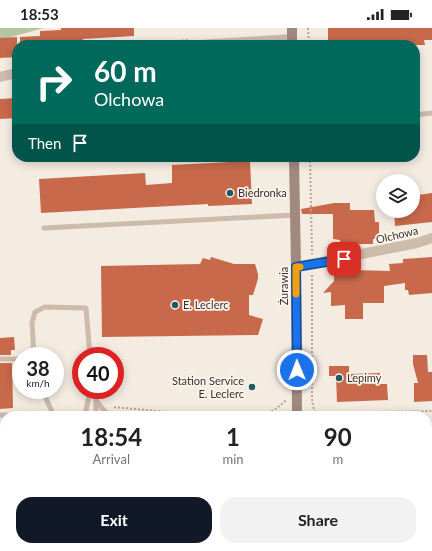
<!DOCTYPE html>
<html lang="en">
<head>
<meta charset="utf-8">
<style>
	:root { --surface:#fff; --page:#f2f2f2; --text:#222; --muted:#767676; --accent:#111827 }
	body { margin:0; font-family:Lato,sans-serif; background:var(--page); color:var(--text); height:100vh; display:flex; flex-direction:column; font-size:15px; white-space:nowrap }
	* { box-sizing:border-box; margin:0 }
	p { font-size:13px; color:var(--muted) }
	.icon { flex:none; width:22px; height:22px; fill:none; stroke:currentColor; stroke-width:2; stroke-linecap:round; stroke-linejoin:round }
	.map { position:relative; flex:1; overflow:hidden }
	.sheet { position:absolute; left:0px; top:383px; width:432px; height:140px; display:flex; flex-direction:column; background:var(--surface); border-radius:16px 16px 0 0; box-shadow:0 2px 10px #0003 }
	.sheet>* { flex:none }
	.banner { position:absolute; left:12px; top:12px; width:408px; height:122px; border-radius:16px; box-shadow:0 2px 10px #0003; background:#00695c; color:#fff; overflow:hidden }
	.buttons { position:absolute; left:376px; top:146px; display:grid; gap:8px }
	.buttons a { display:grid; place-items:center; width:44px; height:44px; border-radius:50%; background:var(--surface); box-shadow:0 2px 10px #0003; font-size:20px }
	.speed { position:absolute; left:12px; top:319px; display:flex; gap:8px; font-size:20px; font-weight:700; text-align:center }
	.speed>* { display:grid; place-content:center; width:52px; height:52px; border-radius:50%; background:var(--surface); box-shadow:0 2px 10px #0003; line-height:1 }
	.speed small { font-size:10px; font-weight:400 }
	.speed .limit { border:6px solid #d22; background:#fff; color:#111 }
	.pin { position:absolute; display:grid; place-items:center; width:34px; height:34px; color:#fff; margin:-17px; border-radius:8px; box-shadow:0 2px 6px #0006 }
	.me { position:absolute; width:44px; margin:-22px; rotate:359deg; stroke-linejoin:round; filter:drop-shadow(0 0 3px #0008) }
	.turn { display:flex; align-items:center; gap:14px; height:84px; padding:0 16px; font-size:18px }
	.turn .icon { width:52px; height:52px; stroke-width:2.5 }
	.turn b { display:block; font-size:28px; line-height:34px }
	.then { display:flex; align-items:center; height:38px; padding:0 16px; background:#0003; gap:8px; font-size:15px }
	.eta { display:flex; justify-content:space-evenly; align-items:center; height:68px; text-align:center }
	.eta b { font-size:24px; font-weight:700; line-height:28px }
	.primary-button { display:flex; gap:8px; margin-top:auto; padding:8px 16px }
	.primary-button a { flex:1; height:46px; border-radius:16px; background:var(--accent); color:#fff; font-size:16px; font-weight:700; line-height:46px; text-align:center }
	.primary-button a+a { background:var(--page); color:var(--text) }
	.status { display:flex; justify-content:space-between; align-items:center; height:28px; padding:0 20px; background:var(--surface); direction:ltr }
	.status svg { height:11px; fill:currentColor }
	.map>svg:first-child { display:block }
	.green { fill:#b8c4a0 }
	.building { fill:#c8694b }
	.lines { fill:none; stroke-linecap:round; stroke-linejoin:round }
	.path { stroke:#b9a596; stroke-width:2; stroke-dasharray:2 2; stroke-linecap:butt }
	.lane { stroke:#cdbbac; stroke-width:5 }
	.street { stroke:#cdbbac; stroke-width:10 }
	.secondary { stroke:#a18a7d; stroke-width:10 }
	.route-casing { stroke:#114b97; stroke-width:10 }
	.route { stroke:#1a73e8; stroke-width:7 }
	.slow { stroke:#f59e0b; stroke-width:7 }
	.poi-dot { fill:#1f5a5e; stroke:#fbf5ee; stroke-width:1.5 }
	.labels { text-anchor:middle; stroke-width:3.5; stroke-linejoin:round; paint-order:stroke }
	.poi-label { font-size:11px; fill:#3b302b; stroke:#fbf5ee; text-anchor:start }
	.street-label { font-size:11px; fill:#3b302b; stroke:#fbf5ee }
</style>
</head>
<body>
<div class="status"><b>18:53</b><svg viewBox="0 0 49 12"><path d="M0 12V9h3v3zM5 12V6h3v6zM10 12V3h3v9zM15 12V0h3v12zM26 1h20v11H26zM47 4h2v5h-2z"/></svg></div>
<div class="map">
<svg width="432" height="523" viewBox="0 0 432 523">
	<rect width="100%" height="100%" fill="#f4ebe1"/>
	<path class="green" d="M0 0H44L0 12Z
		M5 482V518H279V523H0V483Z"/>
	<path class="building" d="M61 0H134V8L83 11 84 16 20 17V9L40 8V3L61 2Z
		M328 0H432V12H424L425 17H344V15L328 16Z
		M17 9V29L0 30V10Z
		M17 70V90L0 91V71Z
		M250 133 252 176 208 178V176L41 185 39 151 145 145 146 157 172 155V137Z
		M432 165V194L395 198 394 183H413V178L419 176 418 167Z
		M334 175H350V182H374L375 194H379V211H373V216H340V212L333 211V186H302L301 181Z
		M211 229 234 236H255L258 246V251L253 267H249V287L263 291 258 307 102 309 101 238 200 236 203 230 210 232Z
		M432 229V265L409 267 408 262H405V255L384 258V275H363V291H345V277L331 278V264L323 265 334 253V248H352V242L390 243 389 236 403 235V231Z
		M14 309 15 322H11V327H0V310Z
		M413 327H427L428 344H432V373L414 374V355H418L413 336Z
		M0 335H12L13 380 0 381Z
		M329 338H349V346L380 345V356H387L388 372 337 374 336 348H329Z"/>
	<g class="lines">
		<path class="path" d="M308 0 309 17
			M130 17 189 12
			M310 129 312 226
			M312 247V371L314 383 319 385 432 383
			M104 325V328
			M106 362V370
			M114 379 210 388
			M232 388C257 387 267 391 286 372
			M427 417H432
			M0 423H5"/>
		<path class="lane" d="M415 87 432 85
			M44 200 295 187
			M34 328 32 295 35 284 45 279 86 280 90 328
			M0 331H21
			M42 362 54 388
			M93 362C96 374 101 381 111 388
			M0 387 97 388
			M85 388 90 362
			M96 388V372"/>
		<path class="street" d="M198 17 292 11
			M0 49 17 45
			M296 239 417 215 432 210"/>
		<path class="secondary" d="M292 0V17
			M294 129 296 239 297 388
			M427 401H432
			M0 409H5
			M299 518V523"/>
	</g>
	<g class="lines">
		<defs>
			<path id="route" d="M297 342 296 239 344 231"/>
		</defs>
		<use href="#route" class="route-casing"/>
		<use href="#route" class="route"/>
		<path class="slow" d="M296 266V239H300"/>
	</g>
	<g class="poi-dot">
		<circle cx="230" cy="165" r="4"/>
		<circle cx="175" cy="277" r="4"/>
		<circle cx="339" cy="350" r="4"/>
		<circle cx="252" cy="359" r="4"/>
	</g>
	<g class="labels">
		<g class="poi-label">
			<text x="238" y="169">Biedronka</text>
			<text x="183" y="281">E. Leclerc</text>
			<text x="347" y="354">Lepimy</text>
			<text x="244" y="357" text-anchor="end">Station Service<tspan x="244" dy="13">E. Leclerc</tspan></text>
		</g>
		<g class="street-label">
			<text transform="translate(397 207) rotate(-13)" y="4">Olchowa</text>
			<text transform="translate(284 258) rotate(-90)" y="4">Żurawia</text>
		</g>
	</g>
</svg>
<div class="buttons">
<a><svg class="icon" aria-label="layers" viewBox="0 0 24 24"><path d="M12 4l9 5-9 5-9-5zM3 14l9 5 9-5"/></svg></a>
</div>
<div class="speed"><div>38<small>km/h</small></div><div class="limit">40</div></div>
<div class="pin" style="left:344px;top:231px;background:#d93025"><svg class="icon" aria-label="arrive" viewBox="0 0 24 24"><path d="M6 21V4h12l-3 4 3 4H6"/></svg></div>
<svg class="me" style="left:297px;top:342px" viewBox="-20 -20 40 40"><circle r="17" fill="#1a73e8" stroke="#fff" stroke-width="3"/><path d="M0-11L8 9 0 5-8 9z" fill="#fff"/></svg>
<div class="banner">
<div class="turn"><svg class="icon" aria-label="right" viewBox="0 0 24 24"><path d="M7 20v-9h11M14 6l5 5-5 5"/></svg><div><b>60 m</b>Olchowa</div></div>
<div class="then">Then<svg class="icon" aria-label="arrive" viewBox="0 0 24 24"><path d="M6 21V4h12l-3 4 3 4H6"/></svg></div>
</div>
<section class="sheet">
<div class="eta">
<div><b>18:54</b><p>Arrival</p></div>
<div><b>1</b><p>min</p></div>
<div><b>90</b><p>m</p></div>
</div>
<div class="primary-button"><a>Exit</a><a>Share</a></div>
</section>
</div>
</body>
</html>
